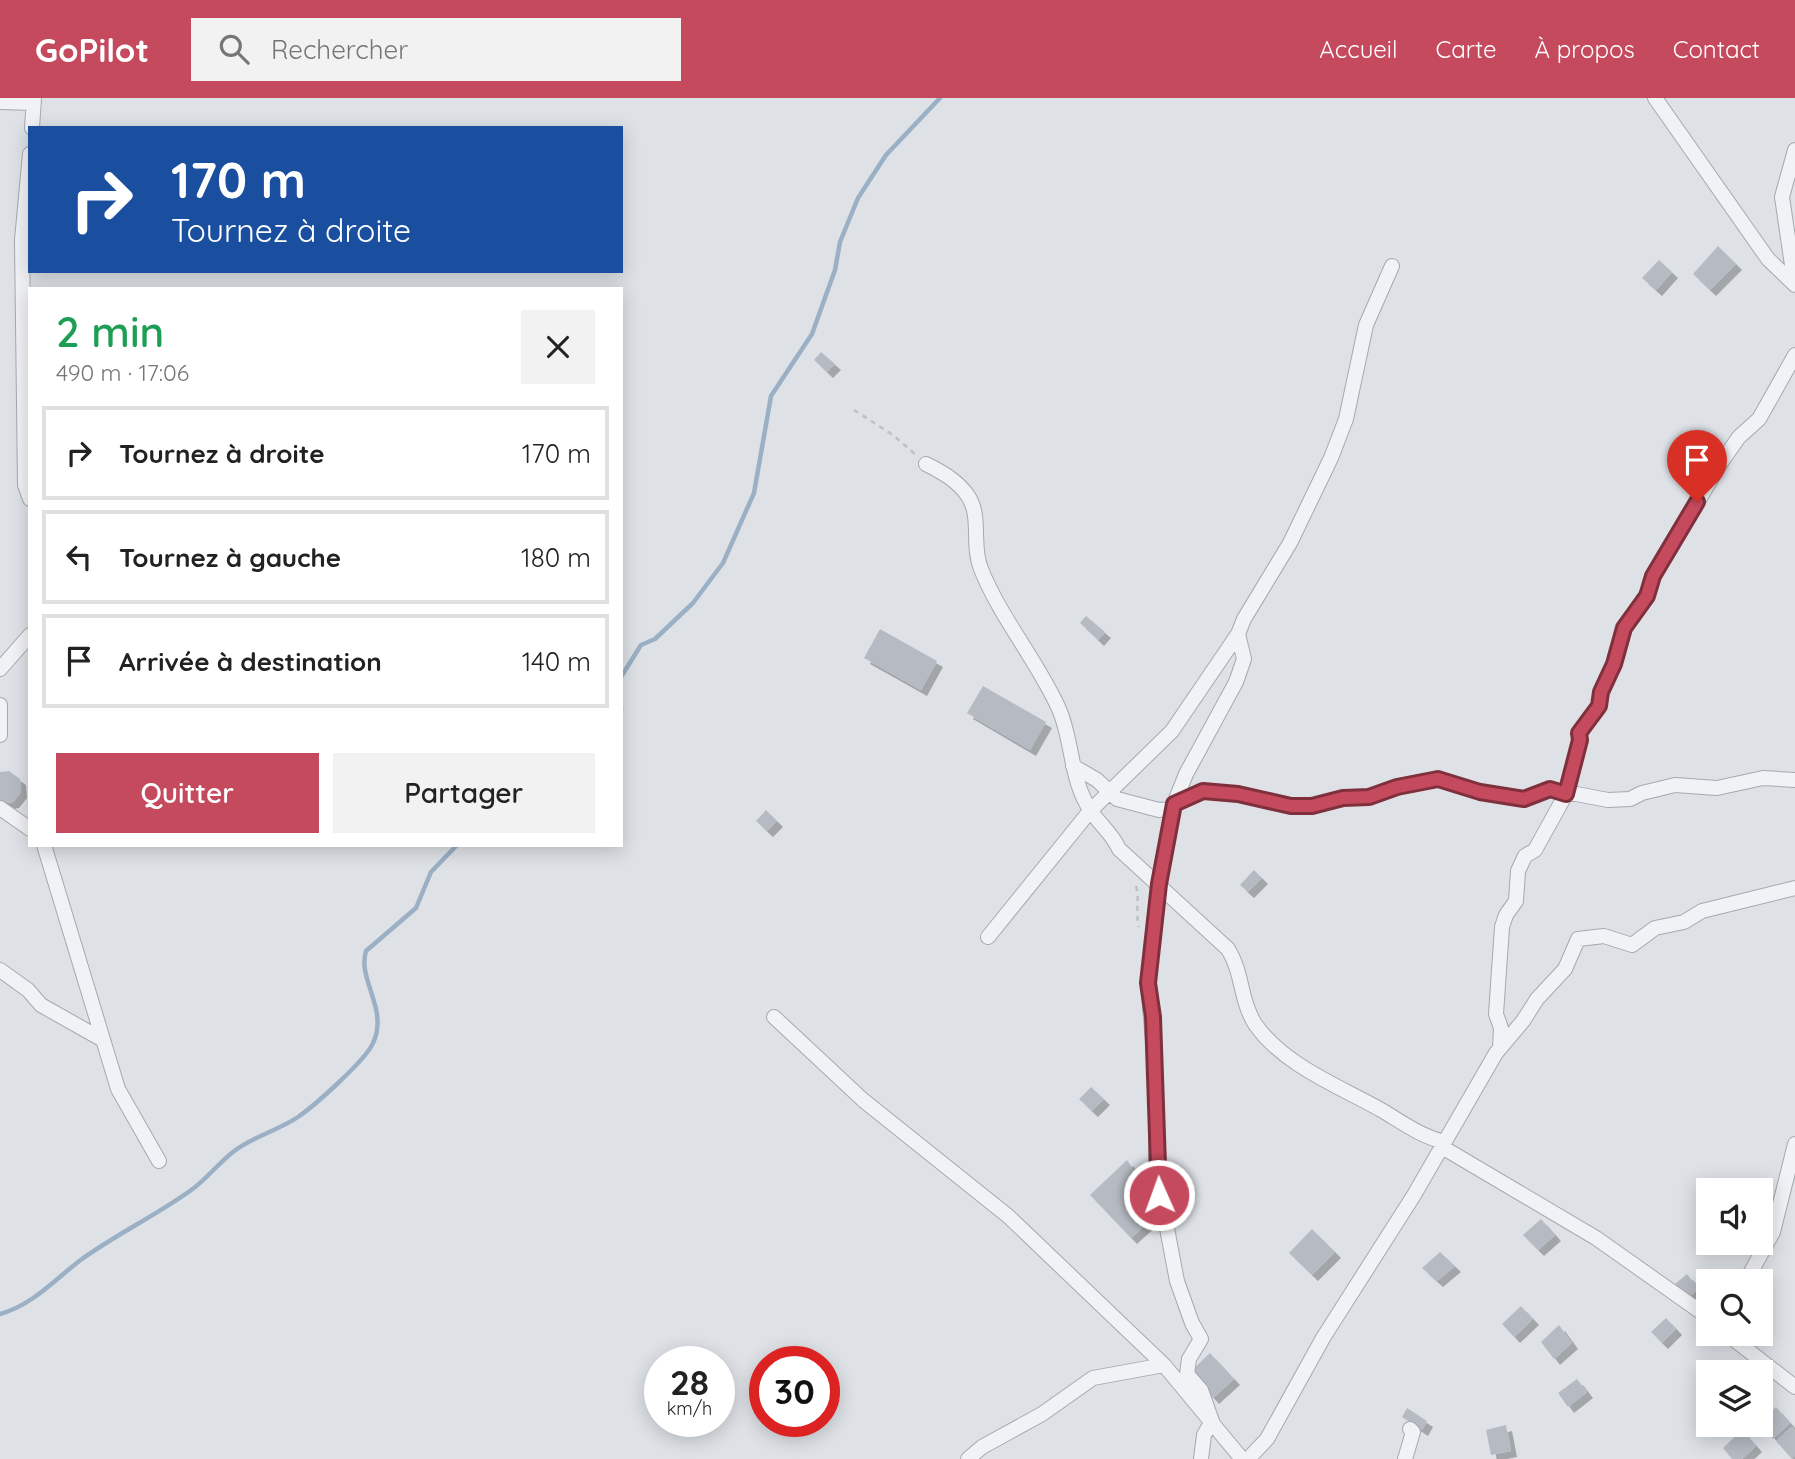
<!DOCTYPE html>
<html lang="fr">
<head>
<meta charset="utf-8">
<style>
	:root { --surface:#fff; --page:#f2f2f2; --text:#222; --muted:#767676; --line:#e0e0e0; --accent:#c54a5e }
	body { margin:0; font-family:Quicksand,sans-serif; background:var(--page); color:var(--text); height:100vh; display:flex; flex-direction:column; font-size:26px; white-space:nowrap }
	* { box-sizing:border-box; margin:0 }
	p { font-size:23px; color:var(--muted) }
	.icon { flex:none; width:38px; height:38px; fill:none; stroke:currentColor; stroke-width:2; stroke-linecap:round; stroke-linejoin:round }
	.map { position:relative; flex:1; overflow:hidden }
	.sheet { position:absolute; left:28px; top:189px; width:595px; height:560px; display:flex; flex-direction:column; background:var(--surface); border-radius:0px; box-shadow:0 4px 18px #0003 }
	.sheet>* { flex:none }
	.hud { position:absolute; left:28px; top:28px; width:595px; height:147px; border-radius:0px; box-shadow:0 4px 18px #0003; background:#1a4fa0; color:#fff; overflow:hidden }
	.controls { position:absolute; left:1696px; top:1080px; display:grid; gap:14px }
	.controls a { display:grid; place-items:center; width:77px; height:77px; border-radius:0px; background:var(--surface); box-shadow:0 4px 18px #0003; font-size:35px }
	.speed { position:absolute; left:644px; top:1248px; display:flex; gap:14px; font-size:35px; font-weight:700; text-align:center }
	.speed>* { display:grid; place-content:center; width:91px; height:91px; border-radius:50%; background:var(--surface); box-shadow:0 4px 18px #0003; line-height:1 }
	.speed small { font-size:18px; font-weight:400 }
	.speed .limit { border:10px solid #d22; background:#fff; color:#111 }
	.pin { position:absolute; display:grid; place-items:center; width:60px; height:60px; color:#fff; margin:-72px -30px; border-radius:50% 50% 50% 0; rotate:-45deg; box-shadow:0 0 7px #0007 }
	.pin .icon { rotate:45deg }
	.me { position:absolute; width:77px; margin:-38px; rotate:358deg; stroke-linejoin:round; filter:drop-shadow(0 0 5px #0008) }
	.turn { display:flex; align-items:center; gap:24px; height:147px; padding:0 28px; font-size:32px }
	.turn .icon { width:91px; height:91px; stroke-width:2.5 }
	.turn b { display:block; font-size:49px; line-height:60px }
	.round { display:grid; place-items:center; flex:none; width:74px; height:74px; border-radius:0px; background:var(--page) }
	.head { display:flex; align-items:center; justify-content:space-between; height:119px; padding:0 28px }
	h1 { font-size:42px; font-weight:600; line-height:52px; color:#1e9e55 }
	.primary-button { display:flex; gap:14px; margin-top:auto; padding:14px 28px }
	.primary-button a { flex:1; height:80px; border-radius:0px; background:var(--accent); color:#fff; font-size:28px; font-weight:600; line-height:80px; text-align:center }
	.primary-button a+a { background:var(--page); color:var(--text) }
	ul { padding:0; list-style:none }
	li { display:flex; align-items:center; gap:21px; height:94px; margin:0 14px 10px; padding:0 14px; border:4px solid var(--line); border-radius:0px }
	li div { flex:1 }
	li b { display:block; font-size:26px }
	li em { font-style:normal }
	header { display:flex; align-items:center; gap:42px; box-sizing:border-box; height:98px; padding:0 35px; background:var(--accent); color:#fff }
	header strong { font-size:33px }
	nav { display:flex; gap:38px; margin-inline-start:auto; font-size:24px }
	.search { width:490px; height:63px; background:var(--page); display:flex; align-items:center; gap:18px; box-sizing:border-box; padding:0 24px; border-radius:0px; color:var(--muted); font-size:26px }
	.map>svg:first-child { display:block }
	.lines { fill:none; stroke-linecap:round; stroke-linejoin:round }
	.stream { stroke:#9bb0c5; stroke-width:4.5 }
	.building { fill:#b6bbc3; filter:url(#shadow) }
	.minor-casing { stroke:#a4a9b0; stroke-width:16 }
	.path { stroke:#bdc0c5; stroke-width:2.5; stroke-dasharray:5 5; stroke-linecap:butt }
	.minor { stroke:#f1f2f5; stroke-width:14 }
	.route-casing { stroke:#80303d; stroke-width:18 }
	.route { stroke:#c54a5e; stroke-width:12 }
</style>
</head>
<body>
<header>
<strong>GoPilot</strong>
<div class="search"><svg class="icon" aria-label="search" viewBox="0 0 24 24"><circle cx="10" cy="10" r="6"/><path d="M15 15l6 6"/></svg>Rechercher</div>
<nav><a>Accueil</a><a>Carte</a><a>À propos</a><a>Contact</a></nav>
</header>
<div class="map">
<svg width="1795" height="1361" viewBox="0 0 1795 1361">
	<defs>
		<filter id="shadow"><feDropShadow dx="6" dy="6" stdDeviation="0" flood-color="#0004"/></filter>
	</defs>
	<rect width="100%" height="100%" fill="#dee2e7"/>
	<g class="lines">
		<path class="stream" d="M621 579 641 547 655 541 693 505 723 465 754 395 771 298 812 236 835 172 840 144 858 100 886 57 940 0
			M621 609V613
			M0 1216C33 1207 55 1181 82 1161 118 1135 159 1116 194 1090 208 1079 219 1065 233 1054 252 1039 277 1033 298 1019 314 1008 366 962 373 945 389 911 357 882 366 853L416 810 431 774 457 747"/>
	</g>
	<path class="building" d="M1718 148 1736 166 1710 192 1693 176Z
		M1659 162 1672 174 1656 192 1642 180Z
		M821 254 835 266 827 274 814 262Z
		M1086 518 1105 534 1098 542 1080 525Z
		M880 531 937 563 921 592 864 560Z
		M983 588 1046 624 1030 652 967 615Z
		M9 673 20 681 21 694 13 704 0 706V674Z
		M766 712 777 723 767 733 756 723Z
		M1254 772 1262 780 1248 794 1240 787Z
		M1091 989 1104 1001 1092 1013 1079 1001Z
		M1127 1062 1161 1113 1131 1140 1090 1097Z
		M1541 1121 1555 1137 1538 1152 1523 1137Z
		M1312 1131 1335 1154 1312 1177 1289 1155Z
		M1440 1154 1455 1168 1437 1183 1422 1170Z
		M1687 1176 1699 1191 1687 1200 1675 1186Z
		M1521 1208 1533 1221 1514 1239 1502 1226Z
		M1666 1220 1676 1231 1662 1245 1651 1234Z
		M1559 1227 1572 1245 1554 1261 1541 1244Z
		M1210 1255 1234 1281 1213 1300 1190 1274Z
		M1577 1281 1587 1294 1568 1309 1558 1295Z
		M1776 1309 1790 1325 1773 1341 1760 1323Z
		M1407 1310 1427 1323 1422 1332 1402 1319Z
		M1506 1327 1511 1353 1491 1357 1486 1332Z
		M1792 1329 1795 1333V1358L1792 1361 1776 1343Z
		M1742 1332 1756 1348 1742 1361H1732L1723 1350Z"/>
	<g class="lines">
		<defs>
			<path id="minor" d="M1655 0 1768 161 1795 187
				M0 4 34 5
				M32 30 34 0
				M1795 52 1782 99 1792 167 1795 171
				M30 56 22 142 25 387 30 401
				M926 366C942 374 958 383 968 398 982 419 971 447 981 471 1001 521 1037 562 1059 611 1073 643 1070 683 1091 713 1100 727 1112 735 1119 751L1228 851C1243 875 1240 902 1255 926 1284 968 1341 989 1383 1013 1403 1025 1422 1039 1445 1044
				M0 571 30 537
				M0 607V637
				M1073 668 1097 682 1117 701 1159 712 1170 711 1174 706 1203 693 1238 696 1291 708H1312L1343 700 1369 699 1397 689 1438 681 1480 694 1524 701 1550 691 1608 702 1630 701 1642 695 1675 687 1717 690 1763 680 1795 682
				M0 710 30 731
				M44 747 118 991 159 1063
				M988 839 1090 713 1172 633 1238 536
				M0 872 28 892 41 907 103 942
				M774 919 863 1002 1008 1118 1164 1267 1242 1361
				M1500 950 1501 930 1496 916 1502 829 1506 817 1516 803 1518 773 1525 758 1535 752 1566 696 1580 642 1579 635 1599 608 1601 594 1614 566 1624 530 1647 498 1653 478 1722 363 1739 339 1759 321 1795 257
				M1442 1049 1596 1140 1708 1219
				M1746 1183 1773 1134 1795 1046
				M1727 1236 1795 1289
				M968 1361 982 1349 1042 1316 1093 1280 1164 1267
				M1201 1361 1204 1337 1212 1323 1201 1292 1187 1276 1189 1261 1201 1241 1192 1225 1177 1183 1156 1073V978L1148 885 1161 772 1174 706 1186 676 1236 584 1244 561 1238 536 1244 521 1290 445 1331 360 1346 321 1366 227 1392 168
				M1248 1361 1267 1341 1323 1240 1414 1097 1496 955 1523 923 1537 901 1565 871 1578 841 1604 838 1632 847 1655 830 1684 824 1702 813 1795 790
				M1405 1361 1413 1334 1410 1331"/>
		</defs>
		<use href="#minor" class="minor-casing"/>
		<path class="path" d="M854 312 893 337 916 357
			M1136 788C1140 803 1135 815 1139 829"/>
		<use href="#minor" class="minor"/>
	</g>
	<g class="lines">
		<defs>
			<path id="route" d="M1159 1097 1153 919 1148 885 1159 786 1174 706 1203 693 1238 696 1291 708H1312L1343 700 1369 699 1397 689 1438 681 1480 694 1524 701 1550 691 1566 696 1580 642 1579 635 1599 608 1601 594 1614 566 1624 530 1647 498 1653 478 1697 404"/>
		</defs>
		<use href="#route" class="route-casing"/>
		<use href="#route" class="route"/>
	</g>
</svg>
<div class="controls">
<a><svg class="icon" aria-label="sound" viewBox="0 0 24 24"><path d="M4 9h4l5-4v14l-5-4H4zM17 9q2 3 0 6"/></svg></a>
<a><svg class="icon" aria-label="search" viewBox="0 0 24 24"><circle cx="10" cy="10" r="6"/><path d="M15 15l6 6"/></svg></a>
<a><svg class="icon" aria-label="layers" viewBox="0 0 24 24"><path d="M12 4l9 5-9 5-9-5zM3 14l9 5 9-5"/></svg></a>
</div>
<div class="speed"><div>28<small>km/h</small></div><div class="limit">30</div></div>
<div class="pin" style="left:1697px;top:404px;background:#d93025"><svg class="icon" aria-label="arrive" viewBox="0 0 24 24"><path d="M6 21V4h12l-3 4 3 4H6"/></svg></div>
<svg class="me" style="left:1159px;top:1097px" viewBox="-20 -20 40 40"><circle r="17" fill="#c54a5e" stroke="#fff" stroke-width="3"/><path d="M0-11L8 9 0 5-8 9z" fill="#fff"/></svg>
<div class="hud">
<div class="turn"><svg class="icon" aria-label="right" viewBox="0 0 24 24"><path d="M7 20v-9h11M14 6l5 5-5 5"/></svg><div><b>170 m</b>Tournez à droite</div></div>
</div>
<section class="sheet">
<div class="head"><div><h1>2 min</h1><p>490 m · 17:06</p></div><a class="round"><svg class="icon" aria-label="close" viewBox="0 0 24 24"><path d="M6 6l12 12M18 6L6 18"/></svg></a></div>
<ul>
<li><svg class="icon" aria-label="right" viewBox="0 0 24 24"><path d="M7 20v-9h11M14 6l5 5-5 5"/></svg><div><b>Tournez à droite</b></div><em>170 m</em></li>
<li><svg class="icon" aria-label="left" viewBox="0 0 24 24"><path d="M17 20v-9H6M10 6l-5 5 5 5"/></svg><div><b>Tournez à gauche</b></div><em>180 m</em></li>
<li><svg class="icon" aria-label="arrive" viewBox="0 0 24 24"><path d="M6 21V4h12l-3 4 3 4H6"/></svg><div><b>Arrivée à destination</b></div><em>140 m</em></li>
</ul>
<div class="primary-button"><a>Quitter</a><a>Partager</a></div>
</section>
</div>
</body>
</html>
